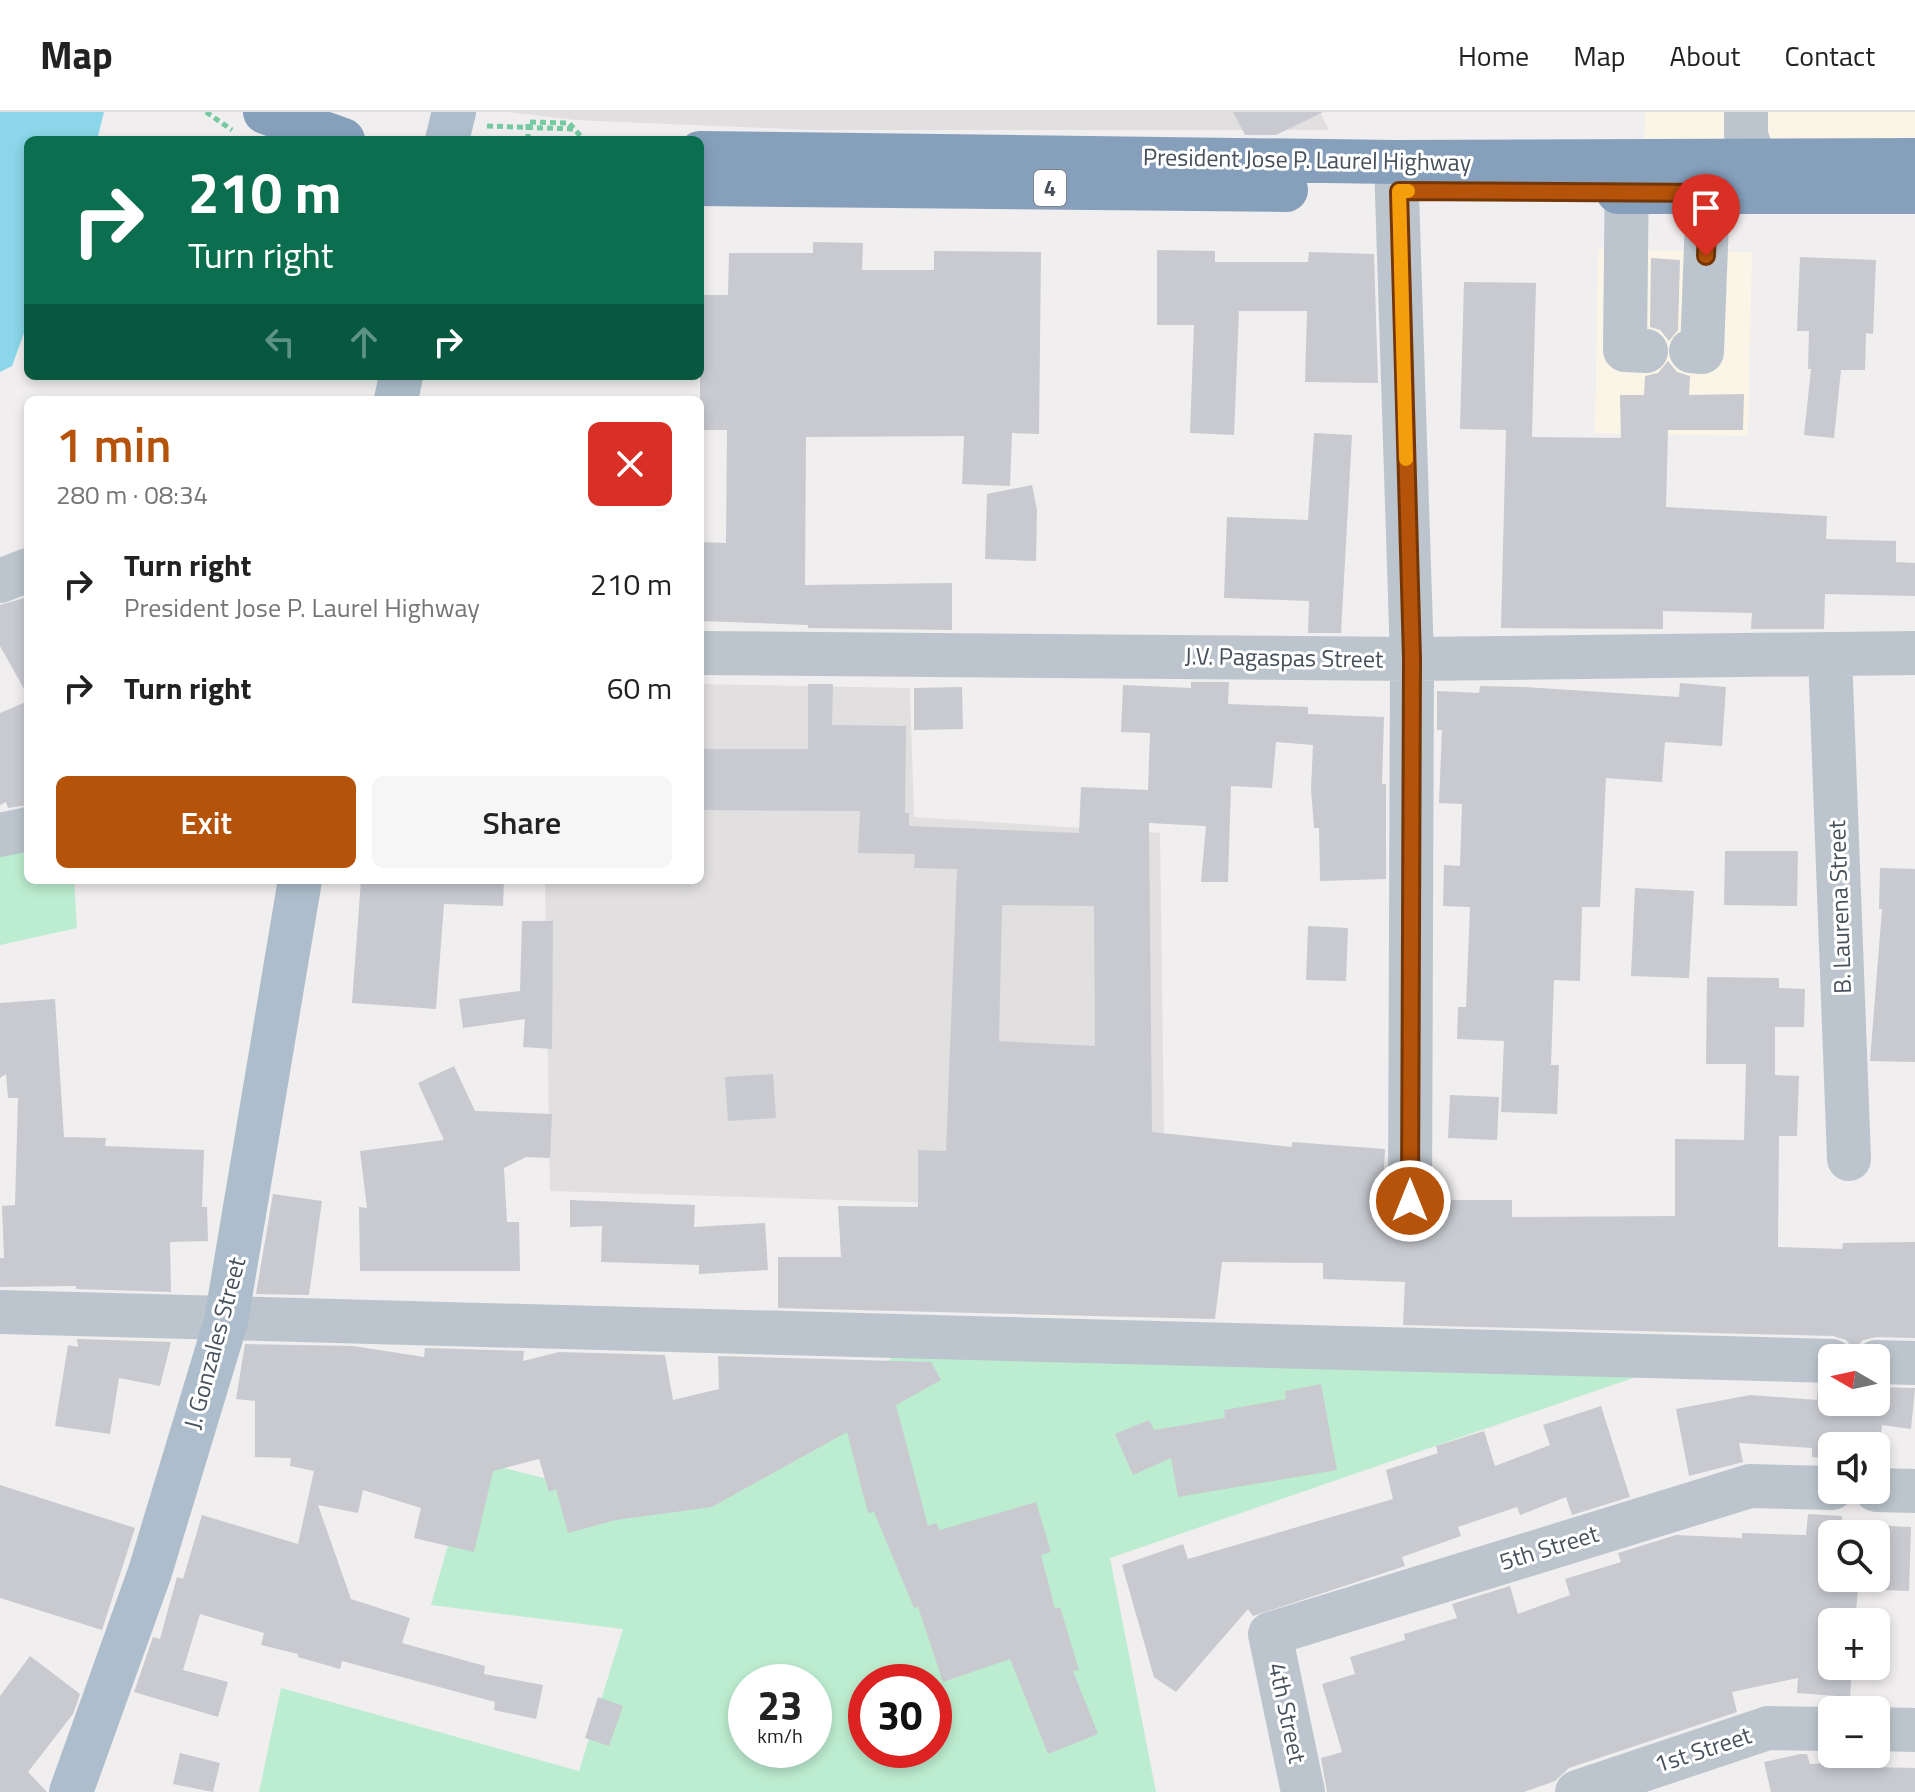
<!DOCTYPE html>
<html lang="en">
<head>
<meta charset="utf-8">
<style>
	:root { --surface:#fff; --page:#f6f6f6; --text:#222; --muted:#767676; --line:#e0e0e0; --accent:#b45309 }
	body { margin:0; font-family:"Titillium Web",sans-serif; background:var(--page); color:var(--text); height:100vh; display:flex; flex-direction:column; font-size:30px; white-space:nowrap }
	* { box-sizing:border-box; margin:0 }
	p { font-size:26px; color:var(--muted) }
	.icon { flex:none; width:44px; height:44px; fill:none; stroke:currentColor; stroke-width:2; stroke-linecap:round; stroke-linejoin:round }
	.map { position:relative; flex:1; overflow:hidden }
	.sheet { position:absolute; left:24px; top:284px; width:680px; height:488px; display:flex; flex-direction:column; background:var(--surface); border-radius:12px; box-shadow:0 4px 12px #0003 }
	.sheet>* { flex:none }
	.top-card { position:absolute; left:24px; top:24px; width:680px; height:244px; border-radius:12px; box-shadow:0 4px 12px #0003; background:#0b6e4f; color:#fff; overflow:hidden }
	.needle { width:52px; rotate:279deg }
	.buttons { position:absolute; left:1818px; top:1232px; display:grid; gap:16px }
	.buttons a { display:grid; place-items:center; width:72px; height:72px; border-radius:12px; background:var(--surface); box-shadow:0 4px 12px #0003; font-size:40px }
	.speed { position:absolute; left:728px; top:1552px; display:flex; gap:16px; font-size:40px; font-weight:700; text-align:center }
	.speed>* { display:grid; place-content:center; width:104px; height:104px; border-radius:50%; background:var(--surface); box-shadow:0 4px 12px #0003; line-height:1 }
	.speed small { font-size:20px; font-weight:400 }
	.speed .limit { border:12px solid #d22; background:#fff; color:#111 }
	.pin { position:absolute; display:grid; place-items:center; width:68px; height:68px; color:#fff; margin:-82px -34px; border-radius:50% 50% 50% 0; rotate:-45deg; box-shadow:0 0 8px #0007 }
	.pin .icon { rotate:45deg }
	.me { position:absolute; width:88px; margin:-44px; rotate:0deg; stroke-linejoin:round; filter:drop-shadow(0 0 6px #0008) }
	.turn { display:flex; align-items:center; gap:28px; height:168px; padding:0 32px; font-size:36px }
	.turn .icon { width:104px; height:104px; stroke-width:2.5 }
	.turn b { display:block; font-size:56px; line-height:68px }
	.lanes { display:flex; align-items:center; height:76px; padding:0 32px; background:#0003; justify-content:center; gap:40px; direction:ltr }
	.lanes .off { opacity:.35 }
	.round { display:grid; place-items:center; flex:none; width:84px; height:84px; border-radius:12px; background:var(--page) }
	.headline { display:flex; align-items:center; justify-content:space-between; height:136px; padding:0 32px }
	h1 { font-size:48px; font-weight:600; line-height:60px; color:var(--accent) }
	.primary-button { display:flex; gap:16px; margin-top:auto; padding:16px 32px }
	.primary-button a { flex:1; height:92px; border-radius:12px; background:var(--accent); color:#fff; font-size:32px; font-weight:600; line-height:92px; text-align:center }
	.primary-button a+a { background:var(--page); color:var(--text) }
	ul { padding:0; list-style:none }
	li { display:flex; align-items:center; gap:24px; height:104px; padding:0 32px }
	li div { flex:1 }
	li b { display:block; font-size:30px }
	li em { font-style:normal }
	header { display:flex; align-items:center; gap:48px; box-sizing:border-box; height:112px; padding:0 40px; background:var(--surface); border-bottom:2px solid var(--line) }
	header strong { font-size:38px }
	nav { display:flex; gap:44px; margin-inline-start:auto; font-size:28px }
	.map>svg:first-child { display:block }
	.commercial { fill:#fbf5e7 }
	.education { fill:#e1dfe0 }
	.green { fill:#bdedd0; fill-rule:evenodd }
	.water { fill:#8bd6e9 }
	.building { fill:#c8cad0; fill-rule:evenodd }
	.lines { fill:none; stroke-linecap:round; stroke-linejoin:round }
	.path { stroke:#76caa1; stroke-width:5; stroke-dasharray:6 4; stroke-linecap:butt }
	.minor { stroke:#bcc5cd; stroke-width:44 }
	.major { stroke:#aebdcc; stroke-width:44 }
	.highway { stroke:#86a0bc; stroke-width:44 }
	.route-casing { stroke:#753606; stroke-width:20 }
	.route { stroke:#b45309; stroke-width:14 }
	.slow { stroke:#f59e0b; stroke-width:14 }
	.labels { text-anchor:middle; stroke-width:6; stroke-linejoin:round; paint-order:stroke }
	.shield { fill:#fff; stroke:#7e858c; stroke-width:2 }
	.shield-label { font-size:22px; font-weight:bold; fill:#46515b }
	.street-label { font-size:24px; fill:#46515b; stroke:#fff }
</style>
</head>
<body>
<header>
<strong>Map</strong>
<nav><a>Home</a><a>Map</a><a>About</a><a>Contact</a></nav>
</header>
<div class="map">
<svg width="1915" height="1680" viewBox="0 0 1915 1680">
	<rect width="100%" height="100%" fill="#f0eeee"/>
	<path class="commercial" d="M1645 0H1915V32L1644 33Z
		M1598 137 1752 140 1748 324 1595 321Z"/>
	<path class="education" d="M509 0H1320L1329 18H813L575 8Z
		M700 572 910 576 914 705 1160 721 1165 1098 550 1079 545 768H700Z"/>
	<path class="green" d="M28 720V768H74L77 816 0 833V729Z
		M927 1226 1665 1255 1110 1446 1156 1680H259L281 1576 579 1659 623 1517 431 1493 472 1348 640 1390ZM746 1570H814V1638H746ZM866 1570H934V1638H866Z"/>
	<path class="water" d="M0 0H104L97 28H28V210L12 254 0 260Z"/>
	<path class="building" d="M1233 0H1323L1276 23H1245Z
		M813 130 863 131 862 158H934V139L1041 140 1039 322 1012 321 1010 374 962 372 964 324 806 325 805 473 952 471V518L808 516V513L700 509V430L726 431 727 318H700V183H728L729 141H813Z
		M1157 138 1215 139V150H1308L1309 140 1374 142 1378 271 1305 270 1307 199H1239L1234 323 1190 321 1194 213H1157Z
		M1800 145 1876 148 1873 222 1866 221 1865 258H1841L1834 326 1804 323 1811 257H1808L1809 219H1797Z
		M1651 146 1680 148 1678 218 1669 229 1660 218 1650 215Z
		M1464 170 1536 171 1532 325 1621 326 1620 283H1644L1645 264 1658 261 1668 249 1677 260 1690 264 1689 283 1744 282 1743 318H1668L1666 395 1827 404 1826 427 1896 429V450L1915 451V484L1825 482 1824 517H1751L1752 501 1663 499V517L1501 516 1506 318 1460 317Z
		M1314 321 1352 323 1341 521H1308L1309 489 1224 486 1227 405 1308 408Z
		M1032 373 1037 398 1036 449 985 447 987 382Z
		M28 485V584L0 534V493Z
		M1191 570H1229L1228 592 1308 595V602L1384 605 1382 672H1386V767L1320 769 1319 716H1314L1311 677 1313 633 1276 630 1272 676 1231 674 1228 770H1201L1206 714 1149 711 1152 1020 1292 1035V1030L1385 1037 1381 1110 1409 1114 1434 1112 1435 1088H1512V1105L1675 1104V1027L1744 1028 1746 952H1706L1707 865 1779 866V876L1805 877 1804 915H1775V963L1799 964 1797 1024H1779L1778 1135 1842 1137 1843 1131 1915 1130V1226L1876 1225 1863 1228 1854 1238 1846 1228 1833 1224 1403 1213 1405 1170 1323 1167V1151L1222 1150 1215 1207 778 1196V1145H841L838 1094 918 1095V1038L946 1039 957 757 914 756 915 742 858 741 860 699 700 698V637H808V572H833L832 613 906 614 905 701H909V714L1079 721 1081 675 1148 678 1150 621 1121 620 1123 573 1191 576ZM1002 793 1094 794 1095 934 999 929Z
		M1680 571 1726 575 1722 634 1665 630 1662 670 1606 666 1600 795H1582L1580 869 1554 868 1551 953H1559L1557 1002 1501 1000 1504 929 1457 927 1458 895H1466L1470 795 1443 794 1444 753 1460 754 1462 692 1439 691 1442 618H1437V579L1479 581 1480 574 1523 575 1679 585Z
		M962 575 963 617 914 618V576Z
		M28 589V693L8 696 6 690 0 693V601Z
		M1725 739H1798L1797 794 1724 793Z
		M1880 756 1915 757V950L1870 949 1882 797H1879Z
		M361 768H504L503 794 444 792 436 897 352 891Z
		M1635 776 1694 779 1689 866 1631 864Z
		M522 809H553L552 937 523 935 525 907 463 916 459 887 520 879Z
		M1308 814 1348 816 1346 869 1306 868Z
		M55 887 64 1025 106 1026 105 1034 204 1038 202 1095H207L208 1129 170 1130 171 1180 76 1177V1174L0 1175V1146H4L2 1094 15 1093 18 986H8L6 962 0 966V891Z
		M454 954 475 999 552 1002 550 1046 526 1045 504 1056 507 1110H519L520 1159H360L359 1095 367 1096 360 1039 444 1028 418 971Z
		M773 962 776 1006 728 1009 725 965Z
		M1450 983 1499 985 1497 1028 1448 1026Z
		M273 1082 322 1089 309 1183 256 1182Z
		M570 1088 695 1093 694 1115 765 1111 768 1158 699 1162V1153L601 1150 602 1114 570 1115Z
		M77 1227 171 1230 160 1274 119 1266 110 1322 55 1314 68 1233 78 1235Z
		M245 1232 353 1234 424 1245 425 1236 524 1239 523 1249 559 1240 665 1243 673 1288 719 1277 718 1244 931 1250 941 1268 896 1293 928 1414 936 1411 940 1418 1036 1390 1051 1440 1041 1443 1055 1497 1060 1495 1079 1558 1073 1559 1098 1622 1048 1642 1010 1547 943 1570 918 1495 914 1496 874 1400 868 1401 847 1320 712 1395 616 1408 568 1421 556 1377 549 1380 539 1347 493 1359 474 1440 414 1426 421 1396 363 1378 358 1401 318 1393 351 1487 410 1506 402 1531 485 1554 484 1562 543 1573 536 1607 494 1598 495 1590 342 1549 340 1557 298 1545V1542L261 1533 264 1521 200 1502 183 1558 228 1570 218 1605 134 1580 153 1525 160 1527 177 1465 183 1467 202 1403 298 1432 314 1359 290 1354 291 1346 255 1345V1289L236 1287Z
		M1321 1272 1337 1358 1178 1385 1171 1346 1133 1363 1115 1322 1149 1308 1154 1318 1225 1306 1224 1298 1286 1287 1285 1279Z
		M1818 1274H1832V1290H1876V1275L1915 1276 1911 1317 1882 1313 1878 1351 1876 1334H1832V1347L1812 1345V1336L1739 1331 1743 1350 1689 1364 1676 1297 1750 1283 1817 1288Z
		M1601 1294 1630 1385 1572 1403 1566 1385 1520 1403 1517 1395 1458 1415 1461 1424 1402 1445 1405 1454 1253 1504 1248 1497 1176 1580 1154 1565 1122 1453 1183 1432 1188 1447 1393 1387 1386 1358 1438 1341 1436 1334 1484 1319 1495 1354 1550 1333 1543 1313Z
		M0 1373 135 1416 102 1518 0 1486Z
		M1808 1402 1842 1404 1841 1412 1911 1415 1909 1479 1858 1477 1855 1510H1832V1554H1852L1850 1585 1797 1581 1798 1566 1732 1580 1737 1600 1569 1656 1555 1669 1524 1680H1327L1321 1646 1342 1640 1322 1572 1355 1562 1350 1545 1405 1528 1404 1522 1457 1506 1452 1492 1510 1474 1518 1502 1570 1483 1565 1467 1621 1450 1618 1441 1676 1423 1742 1426V1421L1806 1423ZM1832 1422H1876V1466H1832Z
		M30 1544 80 1582 73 1602 28 1660 47 1680H0V1584Z
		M598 1585 623 1594 609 1634 585 1626Z
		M180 1641 220 1651 213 1680 173 1672Z
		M1800 1642H1807L1810 1652 1872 1649V1655L1915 1656V1680H1771L1764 1650Z"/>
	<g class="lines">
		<path class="path" d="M206 0 232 18
			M487 14 574 17
			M528 28V10L569 11 584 28"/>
		<path class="minor" d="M1746 0V23L1755 50
			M1396 50 1412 547 1410 1089
			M1627 50 1625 238 1646 239
			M1691 239 1702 240 1708 81 1706 49
			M0 469 28 458
			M700 541 1412 547 1915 541
			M1830 542 1849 1047
			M0 723 28 717
			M0 1200 1832 1249
			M1876 1250 1915 1251
			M1876 1378 1915 1379
			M1876 1617 1915 1618
			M1303 1680 1270 1522 1750 1374 1832 1376
			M1577 1680 1768 1616 1832 1617"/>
		<path class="major" d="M447 28 454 0
			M396 288 401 264
			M71 1680 150 1460 226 1209 300 768"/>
		<path class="highway" d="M265 0 343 28
			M700 41 1396 50 1915 48
			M700 72 1286 78
			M1618 80H1915"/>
	</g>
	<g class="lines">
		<defs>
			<path id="route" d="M1410 1089 1412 547 1399 79 1708 81 1706 144"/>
		</defs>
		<use href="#route" class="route-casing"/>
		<use href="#route" class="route"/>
		<path class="slow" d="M1406 347 1399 79H1408"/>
	</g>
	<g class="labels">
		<rect class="shield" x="1034" y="58" width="32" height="36" rx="6"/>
		<g class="shield-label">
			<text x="1050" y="84">4</text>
		</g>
		<g class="street-label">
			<text transform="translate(1307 48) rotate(1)" y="8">President Jose P. Laurel Highway</text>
			<text transform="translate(1284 546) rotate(1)" y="8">J.V. Pagaspas Street</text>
			<text transform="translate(1840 795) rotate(-92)" y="8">B. Laurena Street</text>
			<text transform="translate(215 1231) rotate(-75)" y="8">J. Gonzales Street</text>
			<text transform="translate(1549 1436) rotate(-17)" y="8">5th Street</text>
			<text transform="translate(1287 1601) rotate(78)" y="8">4th Street</text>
			<text transform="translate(1703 1638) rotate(-18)" y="8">1st Street</text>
		</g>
	</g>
</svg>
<div class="buttons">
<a><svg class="needle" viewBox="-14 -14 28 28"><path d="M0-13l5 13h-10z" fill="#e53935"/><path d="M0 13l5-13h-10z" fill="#767676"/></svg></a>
<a><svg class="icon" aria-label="sound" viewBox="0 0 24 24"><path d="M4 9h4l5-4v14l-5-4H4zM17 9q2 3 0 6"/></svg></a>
<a><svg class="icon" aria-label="search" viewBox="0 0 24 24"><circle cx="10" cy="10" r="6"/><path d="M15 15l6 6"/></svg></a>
<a>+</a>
<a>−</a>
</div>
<div class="speed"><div>23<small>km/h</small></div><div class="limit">30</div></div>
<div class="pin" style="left:1706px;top:144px;background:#d93025"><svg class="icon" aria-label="arrive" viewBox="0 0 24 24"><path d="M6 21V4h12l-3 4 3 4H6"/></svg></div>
<svg class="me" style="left:1410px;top:1089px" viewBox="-20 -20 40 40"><circle r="17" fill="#b45309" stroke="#fff" stroke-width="3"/><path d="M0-11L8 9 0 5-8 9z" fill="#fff"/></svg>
<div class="top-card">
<div class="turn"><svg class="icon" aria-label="right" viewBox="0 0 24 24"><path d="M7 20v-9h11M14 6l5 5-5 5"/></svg><div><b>210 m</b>Turn right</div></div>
<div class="lanes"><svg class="icon off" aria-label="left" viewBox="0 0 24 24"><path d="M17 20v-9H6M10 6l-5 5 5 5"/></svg><svg class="icon off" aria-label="ahead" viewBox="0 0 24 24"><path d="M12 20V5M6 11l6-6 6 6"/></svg><svg class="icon" aria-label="right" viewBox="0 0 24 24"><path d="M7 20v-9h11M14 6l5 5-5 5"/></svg></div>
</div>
<section class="sheet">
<div class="headline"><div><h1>1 min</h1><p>280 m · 08:34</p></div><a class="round" style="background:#d93025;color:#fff"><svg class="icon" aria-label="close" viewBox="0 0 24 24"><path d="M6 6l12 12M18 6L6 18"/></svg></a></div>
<ul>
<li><svg class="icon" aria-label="right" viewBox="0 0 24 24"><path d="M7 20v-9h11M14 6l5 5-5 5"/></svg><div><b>Turn right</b><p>President Jose P. Laurel Highway</p></div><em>210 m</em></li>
<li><svg class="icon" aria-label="right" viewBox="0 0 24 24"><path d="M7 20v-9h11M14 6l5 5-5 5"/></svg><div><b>Turn right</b></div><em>60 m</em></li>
</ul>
<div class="primary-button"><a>Exit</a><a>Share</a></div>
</section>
</div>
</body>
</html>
